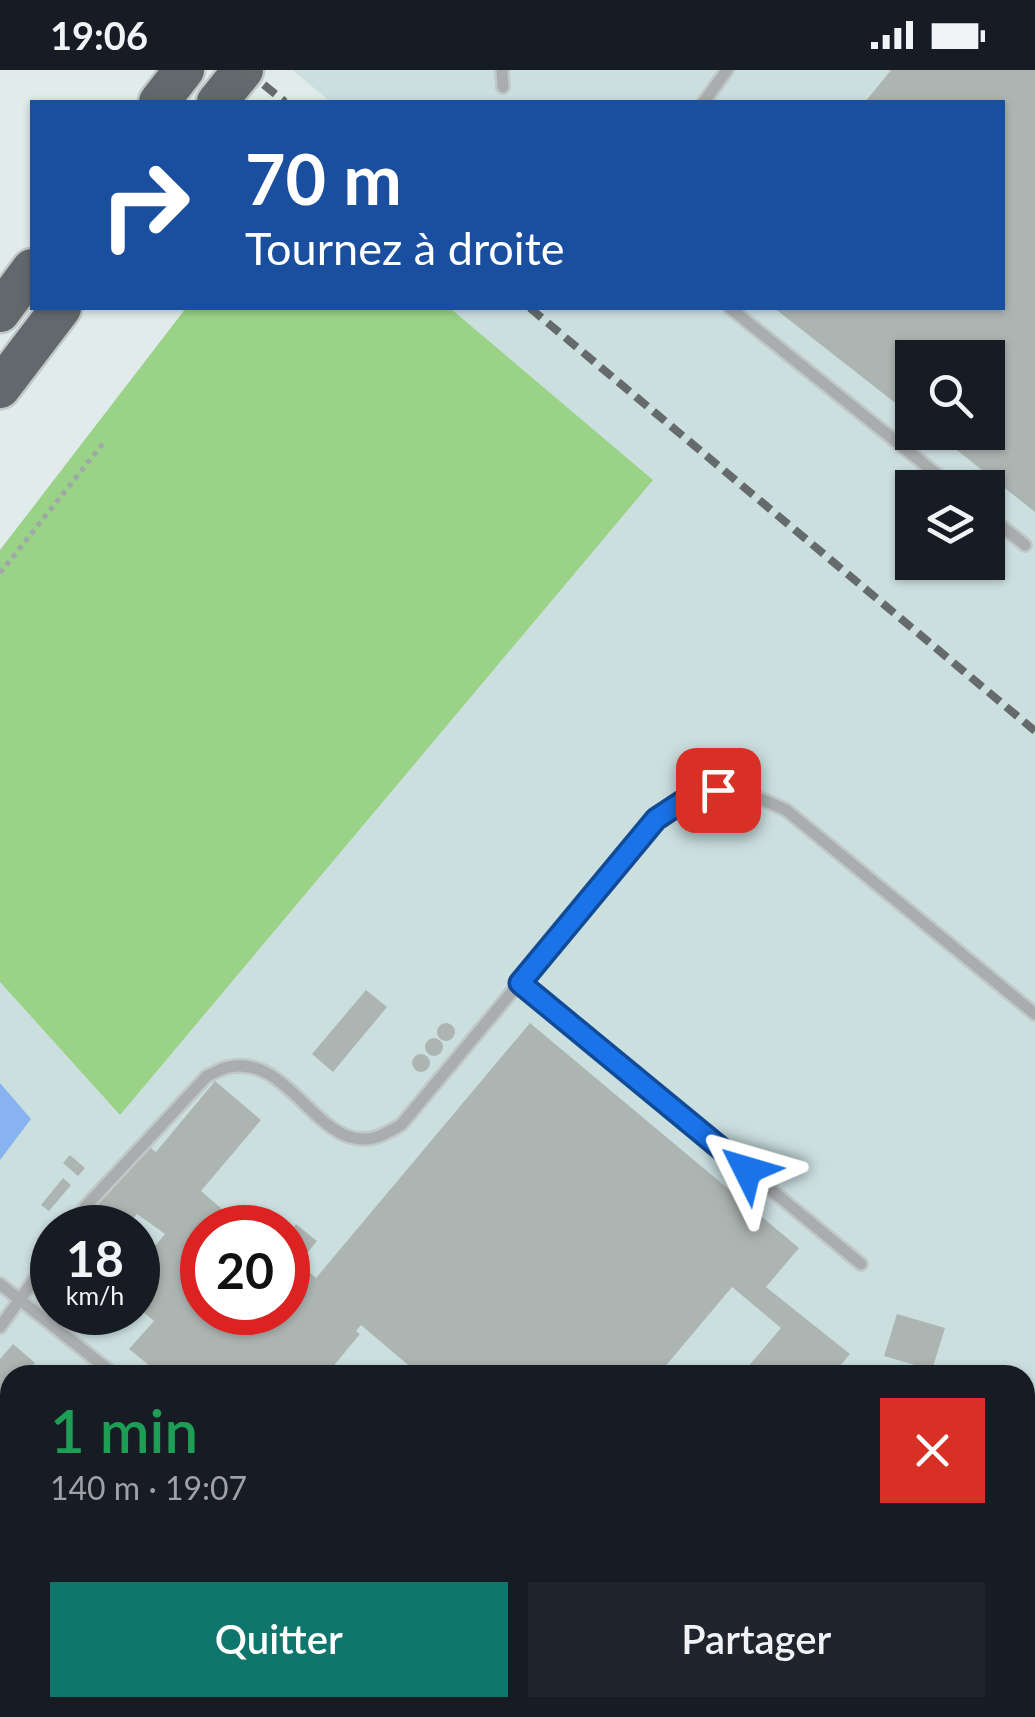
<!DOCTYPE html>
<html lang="fr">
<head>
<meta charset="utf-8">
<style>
	:root { --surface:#171b24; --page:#20242c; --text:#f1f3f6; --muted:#9ea1a6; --accent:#0f766e }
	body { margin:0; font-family:Lato,sans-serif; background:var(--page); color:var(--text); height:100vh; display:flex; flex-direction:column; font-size:38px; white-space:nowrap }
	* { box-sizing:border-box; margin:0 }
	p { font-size:32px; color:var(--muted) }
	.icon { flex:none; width:55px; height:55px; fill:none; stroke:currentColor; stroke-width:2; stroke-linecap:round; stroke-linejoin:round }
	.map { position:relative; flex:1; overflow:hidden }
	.panel { position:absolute; left:0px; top:1295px; width:1035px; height:352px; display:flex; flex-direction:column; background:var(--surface); border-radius:30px 30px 0 0; box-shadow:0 2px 8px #0004 }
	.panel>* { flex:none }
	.banner { position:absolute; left:30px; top:30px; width:975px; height:210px; border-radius:0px; box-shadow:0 2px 8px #0004; background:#1a4fa0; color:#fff; overflow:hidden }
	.fabs { position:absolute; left:895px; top:270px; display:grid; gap:20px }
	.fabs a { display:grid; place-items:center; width:110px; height:110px; border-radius:0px; background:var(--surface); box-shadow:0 2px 8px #0004; font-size:50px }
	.speed { position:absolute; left:30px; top:1135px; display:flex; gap:20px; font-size:50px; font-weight:700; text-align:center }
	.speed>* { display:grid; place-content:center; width:130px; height:130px; border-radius:50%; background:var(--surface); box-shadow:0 2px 8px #0004; line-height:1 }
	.speed small { font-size:25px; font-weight:400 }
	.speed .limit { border:15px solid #d22; background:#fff; color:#111 }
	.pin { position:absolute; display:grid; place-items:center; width:85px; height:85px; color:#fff; margin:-42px; border-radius:20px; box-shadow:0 5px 15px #0006 }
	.me { position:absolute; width:110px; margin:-55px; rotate:310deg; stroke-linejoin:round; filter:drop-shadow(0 0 8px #0008) }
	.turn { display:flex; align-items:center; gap:35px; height:210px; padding:0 50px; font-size:45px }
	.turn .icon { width:130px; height:130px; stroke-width:2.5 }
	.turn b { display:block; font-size:70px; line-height:85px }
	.round { display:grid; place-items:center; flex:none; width:105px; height:105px; border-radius:0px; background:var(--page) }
	.summary { display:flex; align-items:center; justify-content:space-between; height:170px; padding:0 50px }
	h1 { font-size:60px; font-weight:600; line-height:75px; color:#1e9e55 }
	.cta { display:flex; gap:20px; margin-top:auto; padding:20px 50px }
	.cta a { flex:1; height:115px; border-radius:0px; background:var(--accent); color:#fff; font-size:40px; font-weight:600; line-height:115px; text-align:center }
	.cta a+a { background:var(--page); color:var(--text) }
	.status { display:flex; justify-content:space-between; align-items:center; height:70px; padding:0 50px; background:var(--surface); direction:ltr }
	.status svg { height:28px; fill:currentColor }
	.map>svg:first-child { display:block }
	.built { fill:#ccdfdf; fill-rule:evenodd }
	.green { fill:#9ad387 }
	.water { fill:#87b3f1 }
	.building { fill:#adb5b2 }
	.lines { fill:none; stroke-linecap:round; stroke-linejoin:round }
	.lane-casing { stroke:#c0c8c8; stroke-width:16 }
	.highway-casing { stroke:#c0c8c8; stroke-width:45 }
	.path { stroke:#a0a7a7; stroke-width:5; stroke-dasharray:5 5; stroke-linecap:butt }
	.lane { stroke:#aaadae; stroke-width:11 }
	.highway { stroke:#62696c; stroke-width:40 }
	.rail { stroke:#656b6b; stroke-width:8; stroke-dasharray:15 8; stroke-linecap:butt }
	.route-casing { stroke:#114b97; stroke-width:25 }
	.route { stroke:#1a73e8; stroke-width:18 }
</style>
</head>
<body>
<div class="status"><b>19:06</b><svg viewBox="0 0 49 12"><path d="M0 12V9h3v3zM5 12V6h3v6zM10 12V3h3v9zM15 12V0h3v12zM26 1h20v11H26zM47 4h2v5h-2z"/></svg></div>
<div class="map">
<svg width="1035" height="1647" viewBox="0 0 1035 1647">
	<rect width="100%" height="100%" fill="#e2ebeb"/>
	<path class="built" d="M292 0H1035V1647H11L0 1638V912L120 1044 652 410 450 238H1002V32H331ZM912 288H988V362H912ZM912 418H988V492H912ZM52 1158H138V1242H52ZM202 1158H288V1242H202ZM10 1305H1025V1638H10Z"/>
	<path class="green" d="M186 238H450L653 410 120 1045 0 912V480Z"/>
	<path class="water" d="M0 1013 31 1049 0 1090Z"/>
	<path class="building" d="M891 0H1035V442L934 362H988V288H912V346L774 238H1002V32H865Z
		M366 920 387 937 333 1002 312 984Z
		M530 953 799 1178 766 1217 850 1284 834 1303 836 1305H741L781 1258 732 1217 658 1305H420L361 1255 356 1261 360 1264 326 1305H161L129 1279 154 1251 138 1237V1196L165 1164 137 1144 124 1158H108L92 1142 147 1075 156 1082 215 1011 261 1050 201 1121 244 1158H202V1242H288V1164L296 1154 317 1171 299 1193 316 1208Z
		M437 962a9 9 0 1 1 18 0a9 9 0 1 1-18 0Z
		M425 977a9 9 0 1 1 18 0a9 9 0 1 1-18 0Z
		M412 993a9 9 0 1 1 18 0a9 9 0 1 1-18 0Z
		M70 1085 85 1098 78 1106 63 1093Z
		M63 1108 71 1115 49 1141 41 1135Z
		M897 1244 945 1258 932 1300 884 1286Z
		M13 1274 35 1293 25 1305H10V1323L5 1329 0 1325V1289Z
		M1025 1540 1035 1549V1647H844L851 1638H1025Z
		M620 1638H822L833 1647H620L625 1642Z"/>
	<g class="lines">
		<defs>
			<path id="lane" d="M502 0 503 17
				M704 32 727 0
				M730 238 954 418
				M988 445 1025 475
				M520 913 861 1194
				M71 1158 86 1136 207 1006C214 1003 222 998 229 997 287 985 314 1070 364 1069 378 1069 390 1061 401 1055L656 749C708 714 729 713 786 740L1035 944
				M0 1214 115 1305
				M0 1257 52 1185
				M1025 1465 1035 1474
				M0 1475 10 1483
				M0 1604 10 1612
				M39 1638 49 1647
				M195 1638 206 1647
				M315 1638 327 1647"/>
			<path id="highway" d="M159 32 184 0
				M217 32 243 0
				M0 242 32 199
				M0 318 61 238"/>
		</defs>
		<use href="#lane" class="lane-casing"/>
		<use href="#highway" class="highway-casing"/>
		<path class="path" d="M0 503 105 371"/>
		<use href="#lane" class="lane"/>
		<use href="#highway" class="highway"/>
		<path class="rail" d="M246 0 285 32
			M530 238 1035 661"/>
	</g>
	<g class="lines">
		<defs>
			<path id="route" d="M718 720 688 728 656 749 520 913 747 1100"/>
		</defs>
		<use href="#route" class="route-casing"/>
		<use href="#route" class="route"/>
	</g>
</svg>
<div class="fabs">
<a><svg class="icon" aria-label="search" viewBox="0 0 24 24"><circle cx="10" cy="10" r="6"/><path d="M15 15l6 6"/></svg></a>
<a><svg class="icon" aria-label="layers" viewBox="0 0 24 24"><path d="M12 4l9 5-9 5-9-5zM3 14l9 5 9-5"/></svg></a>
</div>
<div class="speed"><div>18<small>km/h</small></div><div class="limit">20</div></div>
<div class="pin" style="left:718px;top:720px;background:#d93025"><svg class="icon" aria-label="arrive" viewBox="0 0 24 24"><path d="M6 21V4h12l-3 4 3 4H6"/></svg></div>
<svg class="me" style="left:747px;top:1100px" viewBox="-20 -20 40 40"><path d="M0-17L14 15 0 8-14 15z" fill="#1a73e8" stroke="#fff" stroke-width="4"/></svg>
<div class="banner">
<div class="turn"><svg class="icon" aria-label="right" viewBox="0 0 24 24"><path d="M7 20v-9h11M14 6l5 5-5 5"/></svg><div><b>70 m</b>Tournez à droite</div></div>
</div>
<section class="panel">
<div class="summary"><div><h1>1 min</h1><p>140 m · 19:07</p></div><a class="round" style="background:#d93025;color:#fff"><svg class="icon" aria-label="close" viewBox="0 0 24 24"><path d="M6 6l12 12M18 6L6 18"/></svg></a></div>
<div class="cta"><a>Quitter</a><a>Partager</a></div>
</section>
</div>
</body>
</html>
